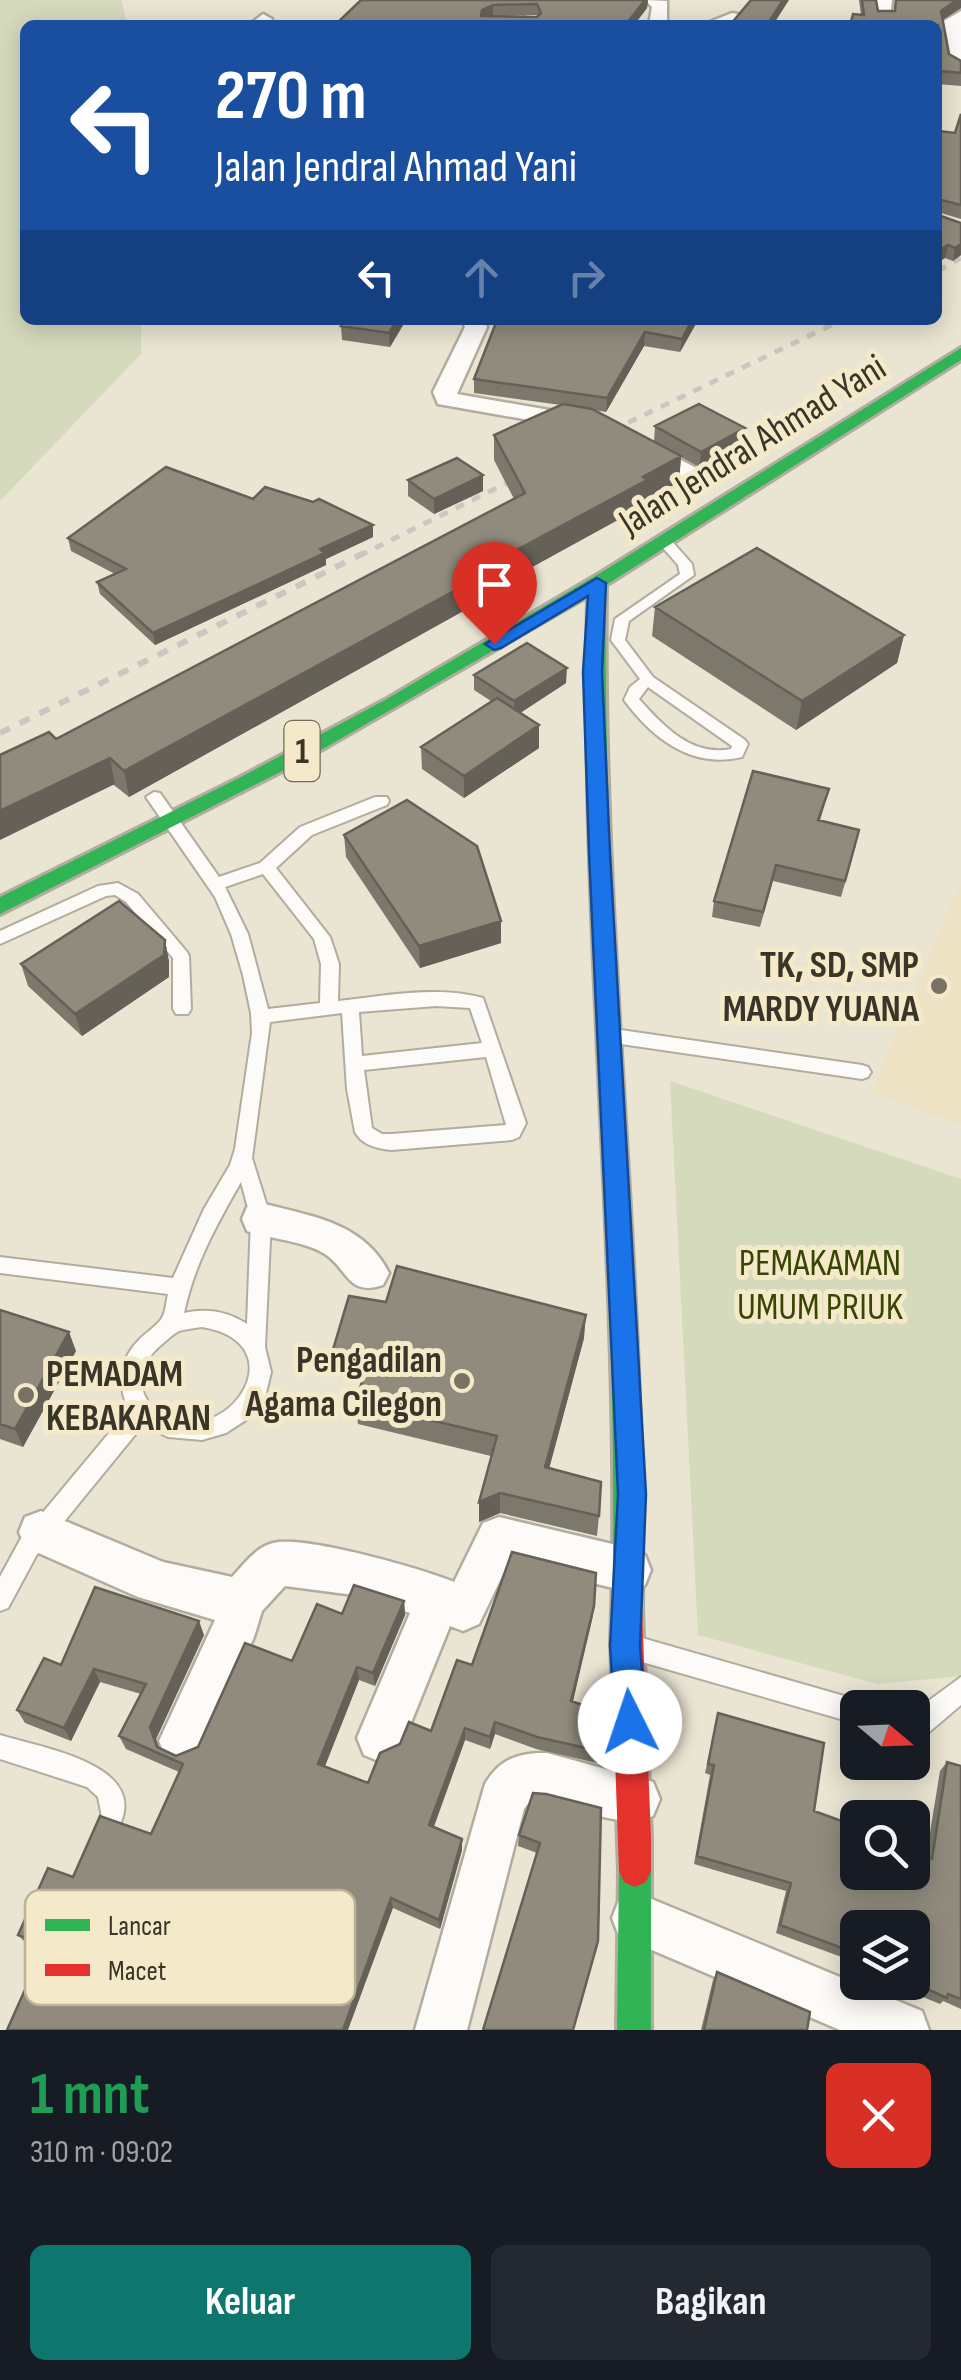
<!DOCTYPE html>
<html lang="id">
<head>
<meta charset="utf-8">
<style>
	:root { --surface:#171b24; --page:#242831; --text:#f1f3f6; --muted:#9ea1a6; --accent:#0f766e }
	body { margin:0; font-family:"Sofia Sans Condensed",sans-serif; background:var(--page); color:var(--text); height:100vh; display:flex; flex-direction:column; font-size:38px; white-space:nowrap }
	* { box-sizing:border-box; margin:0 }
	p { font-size:32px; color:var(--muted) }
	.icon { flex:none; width:55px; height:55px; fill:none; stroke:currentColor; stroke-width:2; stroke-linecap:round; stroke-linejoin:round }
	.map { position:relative; height:2030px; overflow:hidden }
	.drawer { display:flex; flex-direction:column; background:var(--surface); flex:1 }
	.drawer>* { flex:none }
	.guide { position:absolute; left:20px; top:20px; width:922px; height:305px; border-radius:15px; box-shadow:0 5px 25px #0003; background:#1a4fa0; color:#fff; overflow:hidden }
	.needle { width:65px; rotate:109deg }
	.tools { position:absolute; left:840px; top:1690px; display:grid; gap:20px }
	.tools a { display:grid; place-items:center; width:90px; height:90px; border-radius:15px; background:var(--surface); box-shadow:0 5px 25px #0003; font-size:50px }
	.pin { position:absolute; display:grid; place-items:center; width:85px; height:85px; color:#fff; margin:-102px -42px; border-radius:50% 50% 50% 0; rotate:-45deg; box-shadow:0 0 10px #0007 }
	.pin .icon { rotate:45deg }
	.me { position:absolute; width:110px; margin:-55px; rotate:356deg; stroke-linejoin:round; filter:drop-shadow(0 0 8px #0008) }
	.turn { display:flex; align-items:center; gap:35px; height:210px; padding:0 30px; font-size:45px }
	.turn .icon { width:130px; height:130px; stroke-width:2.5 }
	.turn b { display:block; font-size:70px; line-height:85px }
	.lanes { display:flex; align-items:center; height:95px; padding:0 30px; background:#0003; justify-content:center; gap:50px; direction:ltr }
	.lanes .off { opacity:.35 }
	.round { display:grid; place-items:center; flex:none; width:105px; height:105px; border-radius:15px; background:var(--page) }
	.head { display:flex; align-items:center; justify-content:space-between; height:170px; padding:0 30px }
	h1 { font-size:60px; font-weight:700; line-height:75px; color:#1e9e55 }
	.action { display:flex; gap:20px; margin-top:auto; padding:20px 30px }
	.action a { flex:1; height:115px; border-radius:15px; background:var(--accent); color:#fff; font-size:40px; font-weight:700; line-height:115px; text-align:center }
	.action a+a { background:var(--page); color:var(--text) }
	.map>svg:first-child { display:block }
	.built { fill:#ede3c4 }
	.green { fill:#d5dabd }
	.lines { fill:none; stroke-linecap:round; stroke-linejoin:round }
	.lane-casing { stroke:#b1ac9e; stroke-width:4 }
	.street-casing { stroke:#b1ac9e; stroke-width:5 }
	.fast-casing { stroke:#b1ac9e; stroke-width:6 }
	.jam-casing { stroke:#b1ac9e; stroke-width:6 }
	.lane { fill:#fcfbf8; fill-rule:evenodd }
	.street { fill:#fcfbf8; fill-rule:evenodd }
	.fast { fill:#30b455; fill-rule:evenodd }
	.jam { fill:#e5322d; fill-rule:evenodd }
	.rail-far1 { stroke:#c9c7c2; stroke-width:5; stroke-dasharray:9 9; stroke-linecap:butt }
	.rail { stroke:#c9c7c2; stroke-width:6; stroke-dasharray:11 11; stroke-linecap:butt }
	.wall { fill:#7c786c; fill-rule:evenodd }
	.shaded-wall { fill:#656158 }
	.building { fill:#908b7d; stroke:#656158; stroke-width:2.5; fill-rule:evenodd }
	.route { fill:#1a73e8; stroke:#114b97; stroke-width:2.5 }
	.poi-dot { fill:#777264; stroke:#f4e9c8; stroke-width:4 }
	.labels { text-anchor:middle; stroke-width:10; stroke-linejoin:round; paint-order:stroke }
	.shield { fill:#f4e9c8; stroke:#716b58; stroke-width:2.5 }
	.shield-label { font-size:35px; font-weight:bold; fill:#393528 }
	.street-label { font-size:38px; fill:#393528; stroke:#f4e9c8 }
	.poi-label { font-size:38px; font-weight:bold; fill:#393528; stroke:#f4e9c8; text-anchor:end }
	.park-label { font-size:38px; fill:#374604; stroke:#f4e9c8 }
	.key { fill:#f4e9c8; stroke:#bcb398; stroke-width:2.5 }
	.key-label { font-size:28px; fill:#393528 }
</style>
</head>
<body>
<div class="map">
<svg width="961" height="2030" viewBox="0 0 961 2030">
	<rect width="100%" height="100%" fill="#eae4d2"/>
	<path class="built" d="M961 881V1125L871 1092Z"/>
	<path class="green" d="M0 0H121L128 25H25V320H141V354L0 501Z
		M670 1081 961 1179V1676L877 1684 698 1635Z"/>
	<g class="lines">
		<defs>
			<path id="lane" d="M664 537 669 538 692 564 694 575 629 621 625 640 653 677 745 740 748 744 742 757C692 769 653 739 624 700L630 687 640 679 611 640 615 619 680 574 678 565 657 541ZM648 687 732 746 731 749C692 757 663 726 639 699Z
				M154 792 160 793 219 877 260 863 300 827 375 797H387L389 801 387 805 312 835 276 868 330 937 339 964 338 1001C384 996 438 985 483 998L526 1123 519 1137 512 1140 392 1150C378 1149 362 1145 355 1132L347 1089 342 1013 270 1022 252 1158 271 1219 265 1347 271 1372 266 1393 249 1418 226 1433 202 1440 168 1437 143 1425 36 1556 8 1608 0 1611V1577L20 1540 129 1409C117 1387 119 1360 138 1341 145 1333 156 1327 162 1318 166 1311 166 1302 168 1294L0 1273V1257L173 1278 204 1209 230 1165 235 1149 252 1033 251 1013 243 975 231 934 215 897 146 797ZM263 874 314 939 321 964 320 1003 268 1009 248 934 225 887ZM436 1006 470 1008 482 1043 362 1056 359 1012ZM486 1057 506 1125 392 1134H382L372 1128 364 1070ZM241 1182 251 1219 247 1324C227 1311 207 1308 184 1313 194 1265 217 1224 241 1182ZM202 1327C299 1343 228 1451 164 1415 133 1397 136 1366 161 1345 167 1340 173 1334 179 1331 186 1329 195 1328 202 1327Z
				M118 883 138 894 187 952 189 956 191 1009 188 1014H176L173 1009V958L126 902 115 895 106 896 0 944V931L98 886Z
				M607 1028 862 1065 868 1067 871 1072 868 1077 862 1079 607 1042 601 1040 598 1035 601 1030Z
				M635 1636 858 1700 868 1708H858V1724L635 1660 627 1656 623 1648 627 1640Z
				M961 1677V1705L928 1733 912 1737V1713Z
				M0 1735C38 1747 145 1763 121 1822L112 1825 103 1822 98 1797 87 1787 0 1759Z"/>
			<path id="street" d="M538 0H556L537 25H519Z
				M645 0 667 1V25H649L652 7Z
				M874 0H892L890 20H878Z
				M961 11V70H959L950 65 942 22Z
				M732 13 738 14V22L702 25Z
				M263 14 272 19 267 25H249Z
				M462 320H484L487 327 457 394 595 418 598 423 595 428 586 430 438 404 433 392 465 327Z
				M638 438 712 476 716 481 703 489 694 486 629 450 626 445 629 440Z
				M261 1203C310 1216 364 1222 389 1273L383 1285C348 1297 348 1269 325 1254 305 1241 270 1239 247 1231L242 1219 247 1207Z
				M41 1511 163 1562 232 1577C243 1565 256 1547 273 1543 304 1535 423 1569 454 1582L483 1523 499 1517 629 1548 645 1555 651 1570 645 1585 629 1592 509 1562 479 1624 463 1631 450 1626 398 1755 381 1762 364 1755 357 1738 410 1613 354 1595 285 1586 262 1611 254 1637 200 1758 183 1765 166 1758 159 1741 215 1620 138 1597 25 1547 19 1532 25 1517Z
				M547 1753 653 1782 660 1799 653 1816C616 1832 570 1800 530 1801L524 1809 467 2030H415L485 1784C499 1759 520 1752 547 1753Z
				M637 1893 922 2011 929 2030H840L619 1936 612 1918 619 1900Z"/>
			<path id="fast" d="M961 348V360L606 585C601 927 646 1267 642 1610L637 1620 627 1625 617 1620 612 1610C621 1271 580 934 588 596L302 761 0 914V897L239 778 385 700 602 572Z
				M635 1855 646 1860 651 1871V2030H617L619 1871 624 1860Z"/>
			<path id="jam" d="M627 1595 637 1600 642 1610 651 1838V1871L646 1882 635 1887 624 1882 619 1871 611 1643 612 1610 617 1600Z"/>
		</defs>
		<use href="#lane" class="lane-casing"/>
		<use href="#street" class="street-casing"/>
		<use href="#fast" class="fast-casing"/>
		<use href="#jam" class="jam-casing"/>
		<use href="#lane" class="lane"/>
		<use href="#street" class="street"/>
		<use href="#fast" class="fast"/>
		<use href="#jam" class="jam"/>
		<path class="rail-far1" d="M938 271 961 258
			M596 438 842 320
			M359 556 529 472"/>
		<path class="rail" d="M0 733 364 553"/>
	</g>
	<path class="wall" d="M361 0H648L647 8 635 24 335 25ZM537 15V17L499 16Z
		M859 0H876L878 11H894L895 0H961V8L942 20 949 54 961 61V86L938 84V25L861 15Z
		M961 114V219L938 212V131L955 133Z
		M938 215 961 223V255L953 261 945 258 938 262Z
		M345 320H406L390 347 342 340 341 326Z
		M497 320H698L680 352 644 346 606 412 594 410 654 442 655 426 743 444 699 467 681 457 679 482 646 500 645 505 474 599V605L129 797 56 739 514 499 494 460V435L561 405 474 393V379Z
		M408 480 483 491 434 514 408 496Z
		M253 499 373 525V537L326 559V565L155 645 100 594 97 582 115 574 71 551 68 538Z
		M655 607 904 635 897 663 796 730 652 636Z
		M474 675 566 683 520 713 539 748 464 798 422 769 421 747 491 701 474 690Z
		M829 789 820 821 856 845 841 897 773 881 760 927 712 917 714 901Z
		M344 835 501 921V943L420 968 346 857Z
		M165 940 169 962V977L82 1036 28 986 21 964Z
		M0 1310 76 1351 23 1447 0 1439Z
		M584 1338 549 1468 599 1516 597 1536 500 1513 479 1522V1502L491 1456 358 1424 355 1402 362 1384 335 1375 332 1353Z
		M404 1601 405 1615 375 1686 359 1680 325 1766 368 1783 431 1731 472 1665 594 1606 573 1701 599 1751 597 1763 536 1749 495 1734 490 1749 465 1740 434 1827 462 1850 440 1929 393 1908 43 1950 27 1944 18 1935 73 1877 151 1834 179 1772 126 1749 119 1736 141 1694 100 1682 71 1741 25 1723 17 1710 61 1665 204 1635 156 1739 159 1748 176 1756 198 1747 342 1614Z
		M718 1713 814 1811 858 1872 926 1857 940 1771 947 1762 961 1766V2009L943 2001 940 2004 901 1988 902 1982H912V1928H858V1963L776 1933 786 1891 694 1864 710 1775 705 1773Z
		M601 1808 537 1853 518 1846 519 1835Z
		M717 1972 807 2030H701L713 1980Z"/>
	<path class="shaded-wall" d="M645 0H648L647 8 634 25 627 23Z
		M783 0H789L773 25H767Z
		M957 0H961V8L938 23 941 11Z
		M493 5V16L481 25 482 10Z
		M961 244V255L953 261 955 248Z
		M948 245 945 258 938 262V251Z
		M397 320H406L390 347 389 333Z
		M692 320H698L680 352 682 339Z
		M645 332 644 346 606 412 607 398Z
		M745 428 743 444 699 467 701 452Z
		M681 456 679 482 646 500 645 505 474 599V605L129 797 124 771Z
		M483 475V491L434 514V499Z
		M373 525V537L326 559V565L155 645 153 633 320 549Z
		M904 635 897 663 796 730 802 701Z
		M567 668 566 683 514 717V701Z
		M539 725V748L464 798V776Z
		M110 758 115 784 0 840V811Z
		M501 921V943L420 968 419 946Z
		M165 940 169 962V977L82 1036 75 1014Z
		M586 1315 584 1338 544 1488 545 1467Z
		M69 1332 76 1351 23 1447 15 1429Z
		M500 1493V1513L479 1522V1502Z
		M404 1601 405 1615 375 1686 373 1673Z
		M594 1606 592 1620 570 1714 571 1701Z
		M199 1621 204 1635 156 1739 161 1754 150 1727Z
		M357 1667 359 1680 321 1776 318 1764Z
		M94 1669 100 1682 71 1741 64 1728Z
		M495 1722V1734L490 1749V1737Z
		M465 1728V1740L430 1836 429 1825Z
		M462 1839V1850L440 1929 439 1920Z
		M391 1898 393 1908 348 2030H343Z"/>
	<path class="building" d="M361 0H645L627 23 644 25H335ZM537 4 541 13 537 17 481 16 482 10 493 5Z
		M751 0H783L767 25H730Z
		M862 0H876L878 11H895L896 0H957L941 11 949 54 961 61V73L938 71V25H850L853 14 864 15Z
		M961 114V205L938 199V209V131L955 133Z
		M938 215 961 223V244L955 248 948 245 938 251Z
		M345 320H397L389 333 341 326Z
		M497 320H692L682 339 645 332 607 398 474 379Z
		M563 404 592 409 681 456 643 477 647 480 468 576 474 580 124 771 110 758 0 811V755L49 732 56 739 525 493 494 435Z
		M699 404 745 428 701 452 655 426Z
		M457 458 483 475 434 499 408 480Z
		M166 467 253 499 265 487 313 502 319 499 373 525 320 549 325 553 153 633 97 582 126 569 68 538Z
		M757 548 904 635 802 701 655 607Z
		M527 643 567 668 514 701 474 675Z
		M497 698 539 725 464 776 421 747Z
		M753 771 829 789 818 820 859 830 845 881 776 865 763 912 714 901Z
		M407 800 477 846 501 921 419 946 344 835Z
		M119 901 165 940 164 955 75 1014 21 964Z
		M397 1266 586 1315 545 1467 601 1482 599 1516 500 1493 479 1502 497 1436 355 1402 368 1365 332 1353 349 1296 386 1302Z
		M0 1310 69 1332 15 1429 0 1424Z
		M512 1552 596 1573 594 1606 571 1701 597 1710 599 1751 537 1737 495 1722 490 1737 465 1728 429 1825 462 1839 439 1920 391 1898 343 2030H7L45 1945 18 1935 48 1868 73 1877 100 1816 151 1834 183 1764 119 1736 146 1684 94 1669 64 1728 17 1710 44 1658 61 1665 95 1587 199 1621 150 1727 157 1747 176 1756 198 1747 245 1643 292 1661 317 1604 342 1614 354 1585 404 1601 373 1673 357 1667 318 1764 368 1783 380 1753 400 1744 409 1722 431 1731 457 1660 472 1665Z
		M718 1713 824 1743 814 1811 858 1827V1872H912V1853L932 1859 947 1762 961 1766V1999L948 1994 947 1998 911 1982 912 1928H858V1954L780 1925 791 1883 697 1856 714 1765 708 1764Z
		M533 1793 546 1794 601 1808 598 1941 573 2030H483L540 1843 519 1835Z
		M717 1972 810 2012 807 2030H704Z"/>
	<path class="route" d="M597 578 606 583 602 672 610 853 646 1494 640 1646 646 1722 641 1733 630 1738 619 1733 615 1722 610 1646 618 1494 589 853 583 672 588 596 501 648 494 650 485 644Z"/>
	<g class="poi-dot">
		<circle cx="939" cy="986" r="10"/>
		<circle cx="462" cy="1381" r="10"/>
		<circle cx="26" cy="1395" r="10"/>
	</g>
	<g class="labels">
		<rect class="shield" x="284.5" y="721" width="35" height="60" rx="8"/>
		<g class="shield-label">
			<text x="302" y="763">1</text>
		</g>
		<g class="street-label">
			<text transform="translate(752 444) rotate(-32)" y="13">Jalan Jendral Ahmad Yani</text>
		</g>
		<g class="poi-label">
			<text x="919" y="977">TK, SD, SMP<tspan x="919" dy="44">MARDY YUANA</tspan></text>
			<text x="442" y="1372">Pengadilan<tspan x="442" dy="44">Agama Cilegon</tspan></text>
			<text x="46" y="1386" text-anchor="start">PEMADAM<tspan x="46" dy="44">KEBAKARAN</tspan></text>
		</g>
		<g class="park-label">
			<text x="820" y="1275">PEMAKAMAN<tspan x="820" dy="44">UMUM PRIUK</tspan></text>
		</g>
	</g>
	<rect x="25" y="1890" width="330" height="115" rx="15" class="key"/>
	<rect x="45" y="1919" width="45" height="12" fill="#30b455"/>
	<rect x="45" y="1964" width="45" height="12" fill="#e5322d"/>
	<g class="key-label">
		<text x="108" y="1935">Lancar</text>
		<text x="108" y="1980">Macet</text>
	</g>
</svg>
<div class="tools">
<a><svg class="needle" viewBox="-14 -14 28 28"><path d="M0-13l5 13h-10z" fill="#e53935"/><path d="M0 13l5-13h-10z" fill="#9ea1a6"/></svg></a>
<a><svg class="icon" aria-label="search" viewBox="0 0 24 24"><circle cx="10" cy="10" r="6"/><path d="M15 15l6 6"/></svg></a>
<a><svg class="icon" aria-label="layers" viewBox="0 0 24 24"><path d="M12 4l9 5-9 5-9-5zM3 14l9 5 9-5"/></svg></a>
</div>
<div class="pin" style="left:494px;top:644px;background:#d93025"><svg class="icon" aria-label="arrive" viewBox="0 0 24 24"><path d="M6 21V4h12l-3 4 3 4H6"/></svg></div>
<svg class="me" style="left:630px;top:1722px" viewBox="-20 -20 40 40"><circle r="19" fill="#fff"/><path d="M0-13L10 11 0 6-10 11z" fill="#1a73e8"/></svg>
<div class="guide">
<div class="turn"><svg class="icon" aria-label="left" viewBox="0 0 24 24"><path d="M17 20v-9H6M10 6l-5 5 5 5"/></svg><div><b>270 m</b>Jalan Jendral Ahmad Yani</div></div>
<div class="lanes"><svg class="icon" aria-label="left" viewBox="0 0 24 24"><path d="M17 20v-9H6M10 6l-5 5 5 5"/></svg><svg class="icon off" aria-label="ahead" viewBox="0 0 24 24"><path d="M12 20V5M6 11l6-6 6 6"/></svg><svg class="icon off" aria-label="right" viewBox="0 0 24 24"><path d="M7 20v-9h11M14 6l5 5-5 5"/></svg></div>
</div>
</div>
<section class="drawer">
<div class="head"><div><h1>1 mnt</h1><p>310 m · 09:02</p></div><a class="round" style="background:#d93025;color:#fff"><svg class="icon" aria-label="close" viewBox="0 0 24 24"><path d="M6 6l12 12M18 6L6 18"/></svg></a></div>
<div class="action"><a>Keluar</a><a>Bagikan</a></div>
</section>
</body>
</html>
